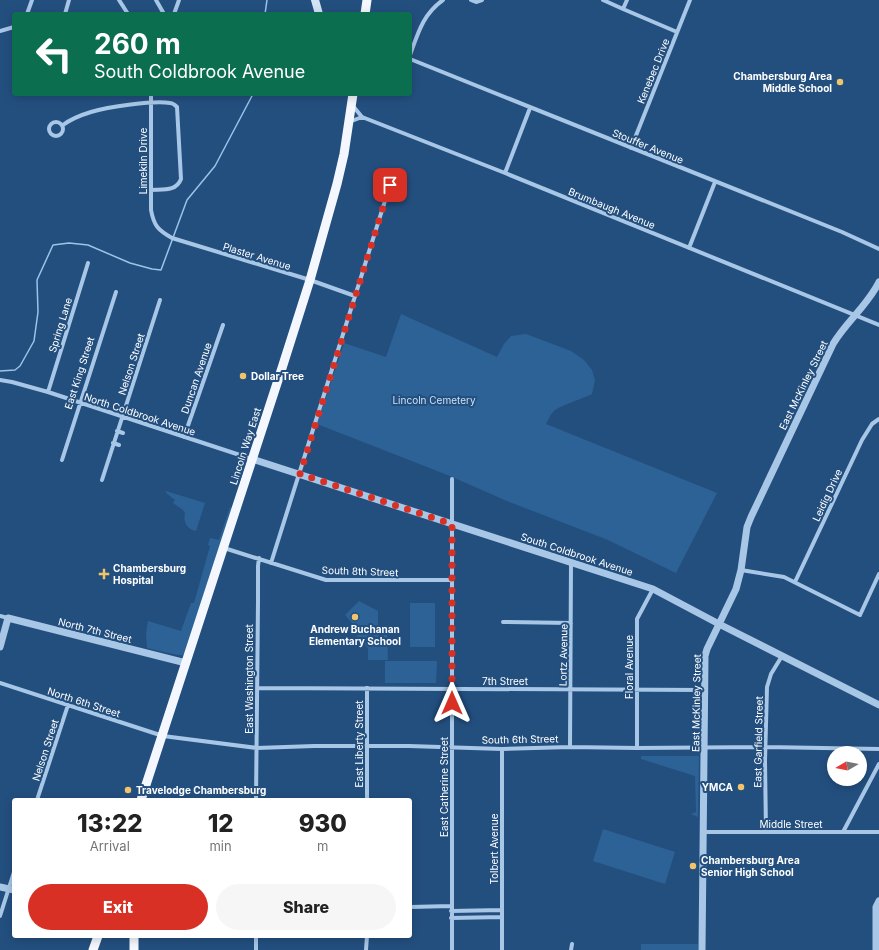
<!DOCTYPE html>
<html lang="en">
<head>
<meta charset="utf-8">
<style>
	:root { --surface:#fff; --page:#f6f6f6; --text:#222; --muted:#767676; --accent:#d93025 }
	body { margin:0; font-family:Inter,sans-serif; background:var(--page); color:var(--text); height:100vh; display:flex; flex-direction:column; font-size:15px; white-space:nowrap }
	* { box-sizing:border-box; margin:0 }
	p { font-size:13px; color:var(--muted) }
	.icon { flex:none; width:22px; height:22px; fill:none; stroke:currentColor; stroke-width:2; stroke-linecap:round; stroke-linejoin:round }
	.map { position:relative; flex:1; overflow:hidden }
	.details { position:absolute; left:12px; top:798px; width:400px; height:140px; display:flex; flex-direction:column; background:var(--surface); border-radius:4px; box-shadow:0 2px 10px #0003 }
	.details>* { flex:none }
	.guide { position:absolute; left:12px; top:12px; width:400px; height:84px; border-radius:4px; box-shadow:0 2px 10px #0003; background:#0b6e4f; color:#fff; overflow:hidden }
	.needle { width:26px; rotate:260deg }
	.buttons { position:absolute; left:827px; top:746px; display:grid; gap:8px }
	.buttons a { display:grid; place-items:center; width:40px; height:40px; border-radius:50%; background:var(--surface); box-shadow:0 2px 10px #0003; font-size:20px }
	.pin { position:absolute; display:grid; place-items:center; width:34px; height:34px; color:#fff; margin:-17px; border-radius:8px; box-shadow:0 2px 6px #0006 }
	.me { position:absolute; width:44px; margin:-22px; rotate:0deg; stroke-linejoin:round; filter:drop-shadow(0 0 3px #0008) }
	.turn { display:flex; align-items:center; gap:14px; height:84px; padding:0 16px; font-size:18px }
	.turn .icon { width:52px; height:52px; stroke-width:2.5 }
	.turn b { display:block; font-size:28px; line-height:34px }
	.eta { display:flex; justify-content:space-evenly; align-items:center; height:68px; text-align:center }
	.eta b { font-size:24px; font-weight:800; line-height:28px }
	.button { display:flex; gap:8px; margin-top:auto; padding:8px 16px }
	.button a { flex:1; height:46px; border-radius:24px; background:var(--accent); color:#fff; font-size:16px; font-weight:800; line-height:46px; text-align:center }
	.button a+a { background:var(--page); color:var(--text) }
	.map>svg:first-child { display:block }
	.green { fill:#2d6297 }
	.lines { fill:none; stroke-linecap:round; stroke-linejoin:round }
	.stream { stroke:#9cc3e8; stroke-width:1.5 }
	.minor { stroke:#a8c7e7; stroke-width:4 }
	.tertiary { stroke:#a8c7e7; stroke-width:7 }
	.secondary { stroke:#d2e3f6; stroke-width:8 }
	.trunk { stroke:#f4f8fe; stroke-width:9 }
	.route { stroke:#d93025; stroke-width:7; stroke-dasharray:0 12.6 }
	.poi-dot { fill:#f2c46a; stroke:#234f7f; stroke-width:1.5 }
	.labels { text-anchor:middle; stroke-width:4; stroke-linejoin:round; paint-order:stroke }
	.street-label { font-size:10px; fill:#fff; stroke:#234f7f }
	.poi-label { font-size:10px; font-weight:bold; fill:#fff; stroke:#234f7f; text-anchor:start }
	.park-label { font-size:10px; fill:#cbe0f5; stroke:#234f7f }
</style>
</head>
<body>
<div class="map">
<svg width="879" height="950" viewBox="0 0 879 950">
	<rect width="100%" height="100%" fill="#234f7f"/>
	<path class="green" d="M401 314 497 357 504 344 511 336 526 334 571 351 584 360 592 370 595 380 592 394C582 399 558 406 553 412 550 415 548 420 546 424L717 493 676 573 608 540 507 501 450 476 317 424 344 343 386 357Z
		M166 491 205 503 196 531C187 529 183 522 185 513L183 510 173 503 175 500 166 493Z
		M230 507 232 508 185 652 183 655H178L147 648 146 634 148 621 181 631 191 603H194L210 546 208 545 210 538 219 540Z
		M359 601 378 611V629H387L388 660H368V648L356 637 360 632 345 615Z
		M410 603H435V647H410Z
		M385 661H437L436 683H385Z
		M641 756H699L698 817 691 814 696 812 695 776 641 759Z
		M603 829 675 852 665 884 593 861Z
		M641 944H698V950H641Z"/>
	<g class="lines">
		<path class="stream" d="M265 14 267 0
			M0 371 15 370 20 366 34 341 38 312 37 280 53 245 69 243 88 245 130 263 152 269 161 270 187 200 215 166 253 94"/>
		<path class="minor" d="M119 0 128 14
			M156 0 164 14
			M471 0 476 2 482 0
			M603 0 623 9 627 0
			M623 9 677 32
			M27 14 32 0
			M65 14 69 0
			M174 14 179 0
			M0 31 14 27
			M410 55C418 33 423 14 443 0
			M410 59 842 232 879 249
			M151 94V210C154 226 158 230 172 238L310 280 355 296
			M353 106 362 117 505 173 879 325
			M49 129a7 7 0 1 1 14 0a7 7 0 1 1-14 0Z
			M349 122 362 117
			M63 125C71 119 81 115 91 112 107 107 154 100 170 103 173 103 175 105 177 107L181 179C176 192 163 189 150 190
			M631 148 690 0
			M505 173 530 108
			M689 248 715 182
			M0 380 12 382 48 392 252 459
			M48 392 88 263
			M117 431 123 433
			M184 437 223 325
			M113 443 119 445
			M62 460 116 292
			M102 480 160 300
			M224 548 326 580H452
			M271 563 390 185
			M741 570 784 577 860 615 879 574
			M795 582 862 440 872 424 879 419
			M0 616 8 618
			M503 622 571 623
			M0 683 163 736 257 748 314 746H409L502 749 570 747 637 748 766 747 879 749
			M258 688 704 690
			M367 688V800
			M570 747 571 563
			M637 748V619L653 589
			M37 800 68 705
			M256 800 258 602V566L259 558
			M703 832H879
			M766 832 765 761 767 687 771 674 782 656
			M843 832 879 764
			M410 907 451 906
			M451 911 502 910
			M0 916 14 872
			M451 918 502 917
			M256 950V936
			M366 950 367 936
			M452 950V479
			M502 950V749
			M571 950 572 944"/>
		<path class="tertiary" d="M252 459 653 589 719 624 879 705
			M0 647 8 618 186 663
			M0 887 14 890
			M702 950 705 656 707 649 736 589 741 570 747 527 751 517 833 344C846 322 867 306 879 282
			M876 950V907L879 901"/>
		<path class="secondary" d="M315 0 319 14"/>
		<path class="trunk" d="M365 14 367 0
			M141 800 282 368 310 280 337 184 344 154 353 94
			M134 936V950
			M93 950 98 936"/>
	</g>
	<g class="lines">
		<path class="route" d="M390 185 300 474 452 524V703"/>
	</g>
	<g class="poi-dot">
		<circle cx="840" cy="82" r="4"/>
		<circle cx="243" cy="376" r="4"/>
		<path d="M102 568h4v4h4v4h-4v4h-4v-4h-4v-4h4z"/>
		<circle cx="355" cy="617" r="4"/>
		<circle cx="741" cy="787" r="4"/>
		<circle cx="128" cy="790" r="4"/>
		<circle cx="693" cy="866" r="4"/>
	</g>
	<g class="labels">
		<g class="street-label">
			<text transform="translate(653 71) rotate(-68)" y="4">Kenebec Drive</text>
			<text transform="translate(648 146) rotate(22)" y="4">Stouffer Avenue</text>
			<text transform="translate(143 161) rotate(-90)" y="4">Limekiln Drive</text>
			<text transform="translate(612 208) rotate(22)" y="4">Brumbaugh Avenue</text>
			<text transform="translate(257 256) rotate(17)" y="4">Plaster Avenue</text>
			<text transform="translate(60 325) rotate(-73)" y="4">Spring Lane</text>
			<text transform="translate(131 364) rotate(-72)" y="4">Nelson Street</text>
			<text transform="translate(79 373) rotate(-72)" y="4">East King Street</text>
			<text transform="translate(196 378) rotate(-71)" y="4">Duncan Avenue</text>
			<text transform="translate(803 385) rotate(-64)" y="4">East McKinley Street</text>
			<text transform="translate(140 414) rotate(18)" y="4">North Coldbrook Avenue</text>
			<text transform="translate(245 446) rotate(-72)" y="4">Lincoln Way East</text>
			<text transform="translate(827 495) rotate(-65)" y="4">Leidig Drive</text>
			<text transform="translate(577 554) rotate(18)" y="4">South Coldbrook Avenue</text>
			<text transform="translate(360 571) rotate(2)" y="4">South 8th Street</text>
			<text transform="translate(95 630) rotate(14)" y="4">North 7th Street</text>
			<text transform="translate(563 655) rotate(-89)" y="4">Lortz Avenue</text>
			<text transform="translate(629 667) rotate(-90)" y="4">Floral Avenue</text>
			<text transform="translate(249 679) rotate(-90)" y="4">East Washington Street</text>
			<text x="505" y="685">7th Street</text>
			<text transform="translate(84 702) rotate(18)" y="4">North 6th Street</text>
			<text transform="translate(696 703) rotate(-89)" y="4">East McKinley Street</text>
			<text transform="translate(520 739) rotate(-1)" y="4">South 6th Street</text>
			<text transform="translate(758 742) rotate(-89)" y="4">East Garfield Street</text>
			<text transform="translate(359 744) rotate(-90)" y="4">East Liberty Street</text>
			<text transform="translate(45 750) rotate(-72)" y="4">Nelson Street</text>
			<text transform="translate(444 787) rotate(-90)" y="4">East Catherine Street</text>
			<text x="791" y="828">Middle Street</text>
			<text transform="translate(494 849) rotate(-90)" y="4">Tolbert Avenue</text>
		</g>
		<g class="poi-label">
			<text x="832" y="80" text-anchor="end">Chambersburg Area<tspan x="832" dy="12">Middle School</tspan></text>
			<text x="251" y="380">Dollar Tree</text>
			<text x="113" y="572">Chambersburg<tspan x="113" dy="12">Hospital</tspan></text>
			<text x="355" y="633" text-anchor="middle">Andrew Buchanan<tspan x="355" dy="12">Elementary School</tspan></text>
			<text x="733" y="791" text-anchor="end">YMCA</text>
			<text x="136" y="794">Travelodge Chambersburg</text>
			<text x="701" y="864">Chambersburg Area<tspan x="701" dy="12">Senior High School</tspan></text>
		</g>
		<g class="park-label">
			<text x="434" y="404">Lincoln Cemetery</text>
		</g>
	</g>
</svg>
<div class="buttons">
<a><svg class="needle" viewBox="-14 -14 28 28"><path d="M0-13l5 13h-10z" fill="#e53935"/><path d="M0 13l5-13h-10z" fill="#767676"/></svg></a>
</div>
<div class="pin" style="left:390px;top:185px;background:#d93025"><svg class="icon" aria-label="arrive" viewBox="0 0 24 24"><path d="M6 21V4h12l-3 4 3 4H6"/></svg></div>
<svg class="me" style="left:452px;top:703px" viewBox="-20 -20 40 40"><path d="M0-17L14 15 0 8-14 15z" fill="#d93025" stroke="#fff" stroke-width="4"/></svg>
<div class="guide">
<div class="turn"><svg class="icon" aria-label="left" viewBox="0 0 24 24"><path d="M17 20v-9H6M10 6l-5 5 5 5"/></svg><div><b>260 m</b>South Coldbrook Avenue</div></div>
</div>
<section class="details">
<div class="eta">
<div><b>13:22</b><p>Arrival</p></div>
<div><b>12</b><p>min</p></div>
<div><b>930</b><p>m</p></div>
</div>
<div class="button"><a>Exit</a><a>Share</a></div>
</section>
</div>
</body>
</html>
